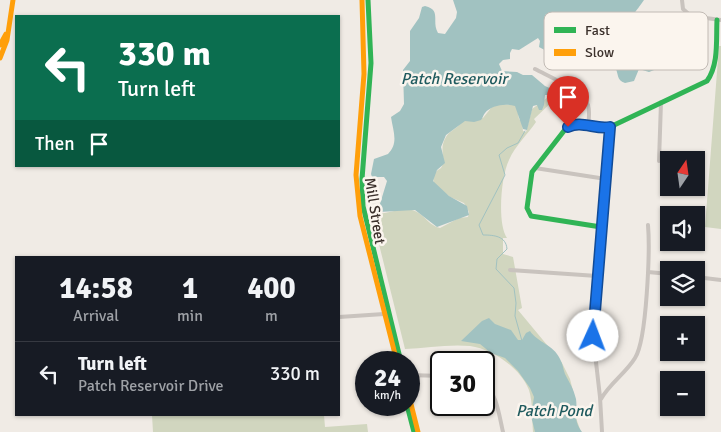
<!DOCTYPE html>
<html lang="en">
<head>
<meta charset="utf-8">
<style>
	:root { --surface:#171b24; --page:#242831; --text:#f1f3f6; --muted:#9ea1a6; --line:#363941 }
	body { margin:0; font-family:Signika,sans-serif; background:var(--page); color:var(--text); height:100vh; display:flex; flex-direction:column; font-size:19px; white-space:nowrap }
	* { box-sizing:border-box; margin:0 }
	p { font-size:16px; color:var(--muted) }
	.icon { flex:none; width:28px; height:28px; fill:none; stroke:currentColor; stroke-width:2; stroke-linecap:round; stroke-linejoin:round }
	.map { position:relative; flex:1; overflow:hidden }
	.panel { position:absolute; left:15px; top:256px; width:325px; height:160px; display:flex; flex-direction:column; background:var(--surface); border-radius:0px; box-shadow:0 1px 4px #0004 }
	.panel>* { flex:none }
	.guide { position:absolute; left:15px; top:15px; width:325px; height:152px; border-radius:0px; box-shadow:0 1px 4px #0004; background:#0b6e4f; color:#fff; overflow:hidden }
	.needle { width:32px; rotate:13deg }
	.buttons { position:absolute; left:660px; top:151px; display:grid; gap:10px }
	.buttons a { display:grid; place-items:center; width:45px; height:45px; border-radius:0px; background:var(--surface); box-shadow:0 1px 4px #0004; font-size:25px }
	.speed { position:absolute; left:355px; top:351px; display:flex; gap:10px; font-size:25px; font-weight:700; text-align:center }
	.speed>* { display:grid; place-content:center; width:65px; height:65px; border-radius:50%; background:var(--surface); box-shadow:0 1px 4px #0004; line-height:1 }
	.speed small { font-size:12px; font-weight:400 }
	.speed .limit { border:2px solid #111; border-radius:8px; background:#fff; color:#111 }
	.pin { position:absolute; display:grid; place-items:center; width:42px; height:42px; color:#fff; margin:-51px -21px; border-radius:50% 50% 50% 0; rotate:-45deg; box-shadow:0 0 5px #0007 }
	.pin .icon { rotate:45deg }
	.me { position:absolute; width:55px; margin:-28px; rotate:2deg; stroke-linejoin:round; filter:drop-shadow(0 0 4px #0008) }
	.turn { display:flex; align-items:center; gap:18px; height:105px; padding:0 20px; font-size:22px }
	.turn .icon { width:65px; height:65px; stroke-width:2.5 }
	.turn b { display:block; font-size:35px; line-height:42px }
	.then { display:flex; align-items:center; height:48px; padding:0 20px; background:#0003; gap:10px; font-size:19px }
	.eta { display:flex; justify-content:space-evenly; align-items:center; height:85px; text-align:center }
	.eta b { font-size:30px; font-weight:700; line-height:35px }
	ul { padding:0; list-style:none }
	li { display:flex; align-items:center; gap:15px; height:65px; padding:0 20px; border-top:1px solid var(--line) }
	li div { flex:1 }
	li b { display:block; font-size:19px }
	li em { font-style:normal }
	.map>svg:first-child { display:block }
	.green { fill:#d1d6bf }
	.water { fill:#a1c2c1 }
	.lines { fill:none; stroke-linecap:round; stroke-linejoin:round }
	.stream { stroke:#a1c2c1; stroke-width:1 }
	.street { stroke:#c9c3be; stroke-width:4 }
	.fast { stroke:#30b455; stroke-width:5 }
	.slow { stroke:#ff9f0a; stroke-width:5 }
	.route-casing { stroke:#114b97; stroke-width:12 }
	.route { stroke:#1a73e8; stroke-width:9 }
	.labels { text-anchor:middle; stroke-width:5; stroke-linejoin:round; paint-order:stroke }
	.street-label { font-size:15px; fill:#3b302b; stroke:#fbf5ee }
	.water-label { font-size:16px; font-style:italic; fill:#1f5a5e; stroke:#fbf5ee }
	.key { fill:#fbf5ee; stroke:#c1bab4; stroke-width:1 }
	.key-label { font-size:14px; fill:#3b302b }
</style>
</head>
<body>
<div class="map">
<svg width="721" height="432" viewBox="0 0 721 432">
	<rect width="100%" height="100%" fill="#f0ebe5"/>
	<path class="green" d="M719 46H721V229L705 227Z
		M551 95 557 97 534 119 536 122C528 134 515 146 509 160 501 176 497 224 507 238H503V254L513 257 522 308 518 310 562 363 570 379 575 399 576 418 581 432H533C532 419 533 403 529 390 520 368 493 349 470 346 449 344 426 348 405 349L374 224 378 214C390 213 406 206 417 212 426 217 430 226 440 228L459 218 468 217 469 212 464 203 450 197 434 184C432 176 434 172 441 168 447 158 438 150 446 137 449 131 457 129 463 121L483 118 491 108 498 104 515 105 517 108 519 119 522 122 523 131 526 132 532 109Z
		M152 415H324L325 427 367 424 368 432H153Z"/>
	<path class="water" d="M453 0H644C637 11 621 26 625 39L631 41C639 38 645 38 652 35 657 33 657 30 663 30 671 44 669 50 687 51L690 57 674 68 662 67 649 72 639 69 634 81 625 83C616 80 619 74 615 67 611 60 595 59 588 58L585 60V66C566 73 554 54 539 47L540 41 538 38 519 50 512 49 510 53V59L503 60 499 64 502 71 517 72 523 75H532L545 86 563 94 558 98 549 95H545L544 105 542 110H539L537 105 533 106 527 130 523 129 515 106C506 103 491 105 485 113 483 115 483 118 481 120L474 122 465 121 446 135 441 147 445 163 437 170 433 181 449 196 467 206 469 215 437 227 415 210 379 212V207L387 181 384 177H372L371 174 374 159 388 154C399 143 393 131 391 117L400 111 404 104 403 70 410 61V31L419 18 422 7 425 6C442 10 431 21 438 33L445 34 456 18 457 12Z
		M489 318 495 324 511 330 518 340H522L526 333 530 331C538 343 553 344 560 359 563 364 563 369 565 374 570 384 573 387 576 399 578 413 572 418 582 432H535L531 416 534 397 530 388 518 371 505 358 491 353 480 344 461 341 482 321Z"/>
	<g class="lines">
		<path class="stream" d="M522 341 515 316 516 303 514 288 496 269 497 259 507 249C506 236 494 235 483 235L479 225 505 175 499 155 507 148 518 143 525 131"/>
		<path class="street" d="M682 0 683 9 691 16 721 20
			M535 69C550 77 582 90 588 105 590 112 589 119 588 125
			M659 161 661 102
			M535 168 606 179
			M510 270 597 276
			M648 272 669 274
			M696 277 721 280
			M339 317 384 314
			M409 375 441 376
			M484 383C497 394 499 415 503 432
			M601 399C610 383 626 373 635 358 647 340 650 249 648 225
			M602 432 600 397 593 336 610 127"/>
		<path class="fast" d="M368 0 371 63 362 179 363 206 401 362
			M601 227 531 216 527 208 532 172 567 127C581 122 595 128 610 127L707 81C719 64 716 40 717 20
			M407 405 414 432"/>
		<path class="slow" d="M362 0 364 74 356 175 360 216 397 362
			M0 45 6 34
			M0 58 7 40 13 0
			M409 396 418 432"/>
	</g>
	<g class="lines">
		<defs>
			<path id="route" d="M568 127C581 120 596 130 610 127L593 336"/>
		</defs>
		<use href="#route" class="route-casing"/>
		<use href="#route" class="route"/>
	</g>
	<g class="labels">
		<g class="street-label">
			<text transform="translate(375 211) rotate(81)" y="5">Mill Street</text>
		</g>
		<g class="water-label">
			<text x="454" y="84">Patch Reservoir</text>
			<text x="554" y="416">Patch Pond</text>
		</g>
	</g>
	<rect x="544" y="12" width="164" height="58" rx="8" class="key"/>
	<rect x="554" y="27" width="22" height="6" fill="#30b455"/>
	<rect x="554" y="49" width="22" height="7" fill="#ff9f0a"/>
	<g class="key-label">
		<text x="585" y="35">Fast</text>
		<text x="585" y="57">Slow</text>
	</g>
</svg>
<div class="buttons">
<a><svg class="needle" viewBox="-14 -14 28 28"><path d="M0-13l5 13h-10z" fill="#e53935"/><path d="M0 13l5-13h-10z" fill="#9ea1a6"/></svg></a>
<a><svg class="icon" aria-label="sound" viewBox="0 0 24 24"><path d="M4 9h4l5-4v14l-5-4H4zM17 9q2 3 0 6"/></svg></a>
<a><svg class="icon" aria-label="layers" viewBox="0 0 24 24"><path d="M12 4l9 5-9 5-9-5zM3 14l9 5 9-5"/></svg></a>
<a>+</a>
<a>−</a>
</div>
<div class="speed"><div>24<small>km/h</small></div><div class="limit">30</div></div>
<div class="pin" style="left:568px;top:127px;background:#d93025"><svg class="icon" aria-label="arrive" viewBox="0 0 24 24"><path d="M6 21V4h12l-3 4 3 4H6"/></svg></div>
<svg class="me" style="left:593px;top:336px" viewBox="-20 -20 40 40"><circle r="19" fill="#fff"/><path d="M0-13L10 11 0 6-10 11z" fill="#1a73e8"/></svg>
<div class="guide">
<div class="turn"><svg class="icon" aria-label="left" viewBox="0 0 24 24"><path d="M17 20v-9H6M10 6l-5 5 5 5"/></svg><div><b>330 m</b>Turn left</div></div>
<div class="then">Then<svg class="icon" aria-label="arrive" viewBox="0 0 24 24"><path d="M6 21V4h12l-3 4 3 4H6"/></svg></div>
</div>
<section class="panel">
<div class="eta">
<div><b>14:58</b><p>Arrival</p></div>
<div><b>1</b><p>min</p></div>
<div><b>400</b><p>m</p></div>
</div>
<ul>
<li><svg class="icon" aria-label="left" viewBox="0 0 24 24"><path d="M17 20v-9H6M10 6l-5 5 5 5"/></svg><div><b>Turn left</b><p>Patch Reservoir Drive</p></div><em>330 m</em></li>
</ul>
</section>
</div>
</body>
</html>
